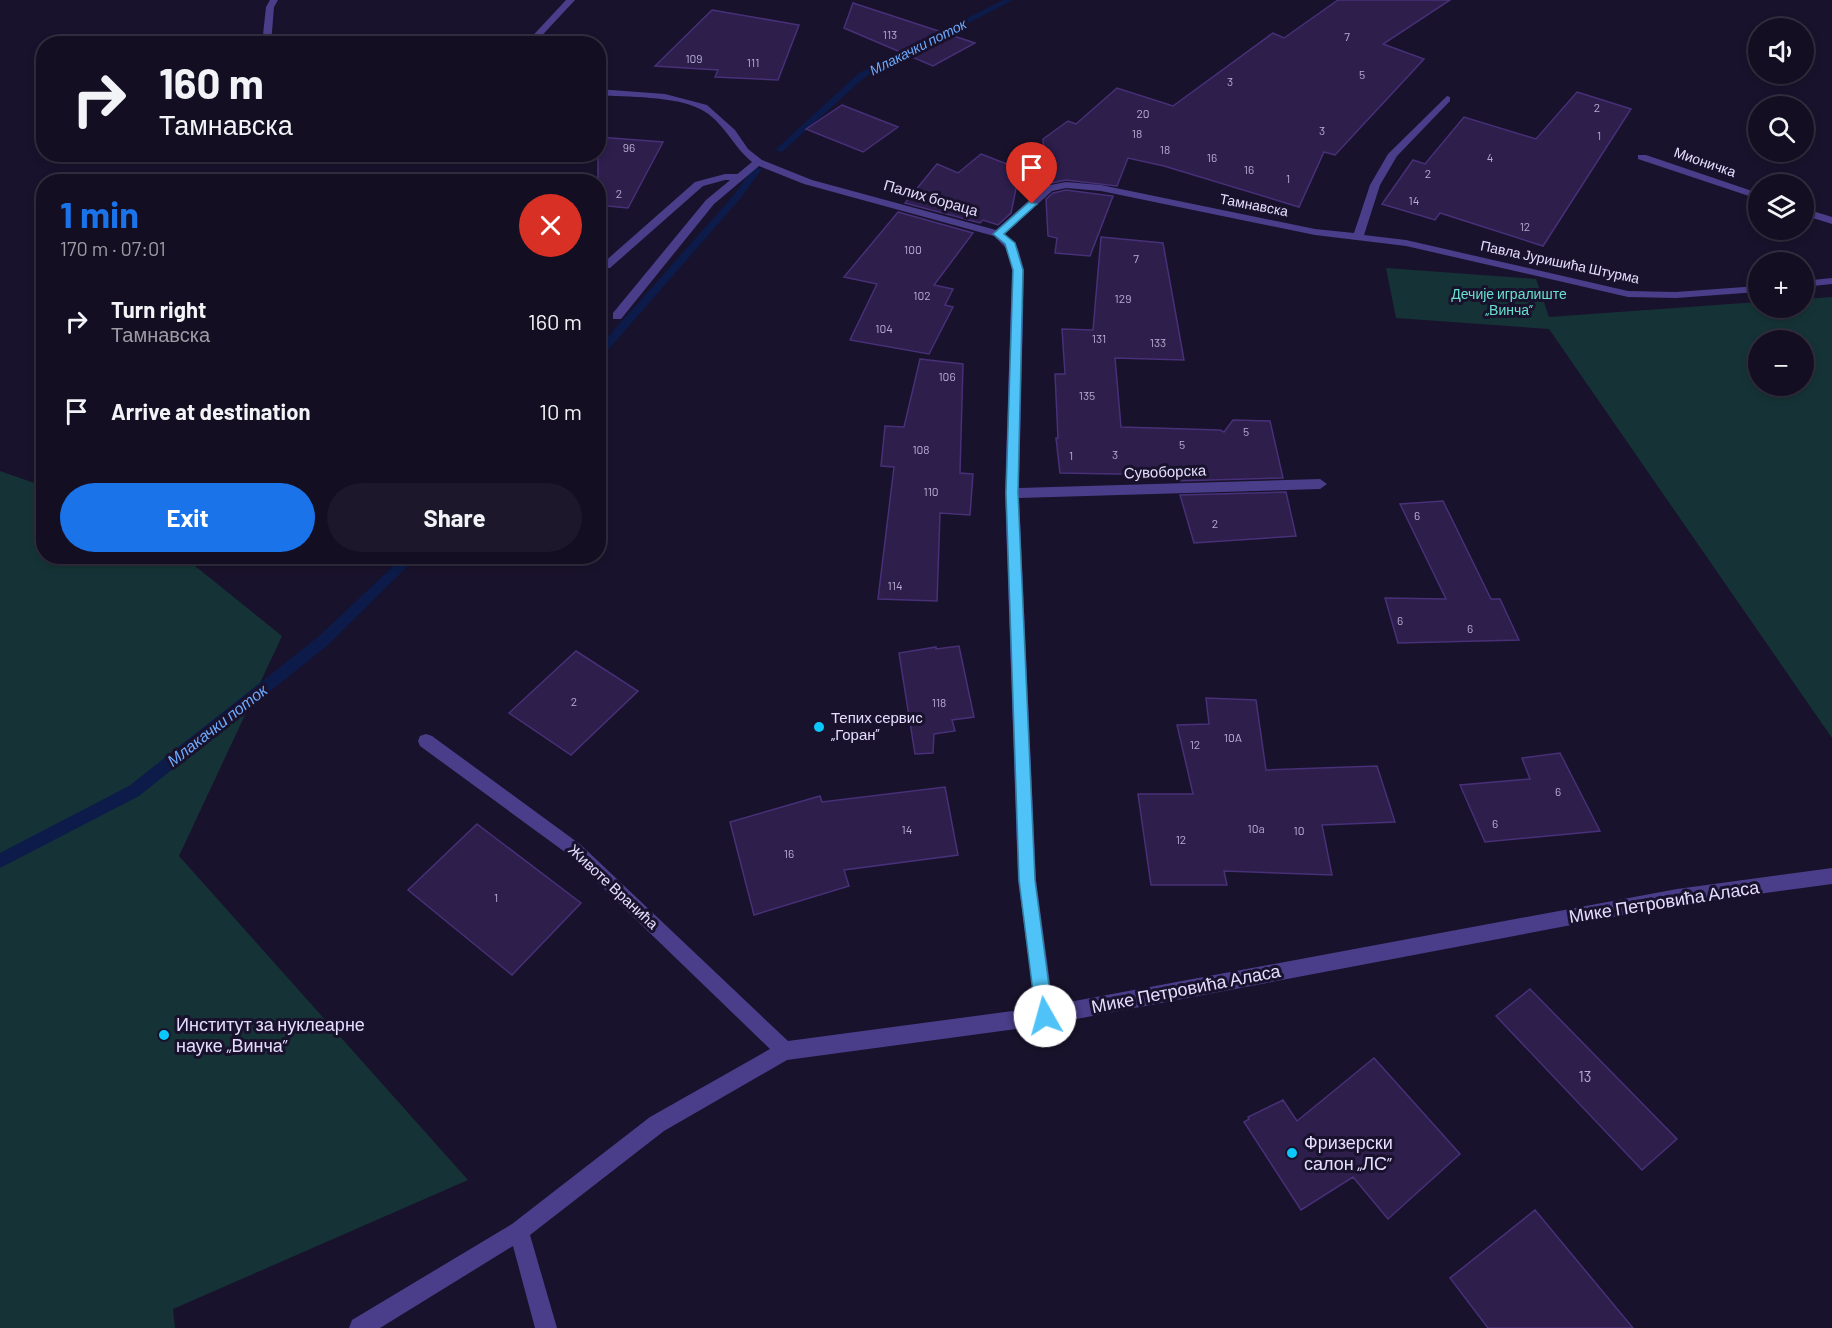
<!DOCTYPE html>
<html lang="en">
<head>
<meta charset="utf-8">
<style>
	:root { --surface:#130e21; --page:#1c172a; --text:#f1f3f6; --muted:#9d9ca5; --line:#322e3f; --accent:#1a73e8 }
	body { margin:0; font-family:Barlow,sans-serif; background:var(--page); color:var(--text); height:100vh; display:flex; flex-direction:column; font-size:22px; white-space:nowrap }
	* { box-sizing:border-box; margin:0 }
	p { font-size:20px; color:var(--muted) }
	.icon { flex:none; width:33px; height:33px; fill:none; stroke:currentColor; stroke-width:2; stroke-linecap:round; stroke-linejoin:round }
	.map { position:relative; flex:1; overflow:hidden }
	.drawer { position:absolute; left:36px; top:174px; width:570px; height:390px; display:flex; flex-direction:column; background:var(--surface); border-radius:24px; box-shadow:0 3px 9px #0003,0 0 0 2px var(--line) }
	.drawer>* { flex:none }
	.banner { position:absolute; left:36px; top:36px; width:570px; height:126px; border-radius:24px; box-shadow:0 3px 9px #0003,0 0 0 2px var(--line); background:#130e21; color:var(--text); overflow:hidden }
	.fabs { position:absolute; left:1748px; top:18px; display:grid; gap:12px }
	.fabs a { display:grid; place-items:center; width:66px; height:66px; border-radius:50%; background:var(--surface); box-shadow:0 3px 9px #0003,0 0 0 2px var(--line); font-size:30px }
	.pin { position:absolute; display:grid; place-items:center; width:51px; height:51px; color:#fff; margin:-62px -26px; border-radius:50% 50% 50% 0; rotate:-45deg; box-shadow:0 0 6px #0007 }
	.pin .icon { rotate:45deg }
	.me { position:absolute; width:66px; margin:-33px; rotate:353deg; stroke-linejoin:round; filter:drop-shadow(0 0 4px #0008) }
	.turn { display:flex; align-items:center; gap:21px; height:126px; padding:0 24px; font-size:27px }
	.turn .icon { width:78px; height:78px; stroke-width:2.5 }
	.turn b { display:block; font-size:42px; line-height:51px }
	.round { display:grid; place-items:center; flex:none; width:63px; height:63px; border-radius:32px; background:var(--page) }
	.overview { display:flex; align-items:center; justify-content:space-between; height:102px; padding:0 24px }
	h1 { font-size:36px; font-weight:700; line-height:45px; color:var(--accent) }
	.button { display:flex; gap:12px; margin-top:auto; padding:12px 24px }
	.button a { flex:1; height:69px; border-radius:36px; background:var(--accent); color:#fff; font-size:24px; font-weight:700; line-height:69px; text-align:center }
	.button a+a { background:var(--page); color:var(--text) }
	ul { padding:0; list-style:none }
	li { display:flex; align-items:center; gap:18px; height:90px; padding:0 24px }
	li div { flex:1 }
	li b { display:block; font-size:22px }
	li em { font-style:normal }
	.map>svg:first-child { display:block }
	.green { fill:#153336; fill-rule:evenodd }
	.lines { fill:none; stroke-linecap:round; stroke-linejoin:round }
	.stream { fill:#0c1b4a; fill-rule:evenodd }
	.building { fill:#2d1e4c; stroke:#473078; stroke-width:1.5 }
	.lane { fill:#4a3e8a; fill-rule:evenodd }
	.street { fill:#4a3e8a; fill-rule:evenodd }
	.route { fill:#4fc3f7; stroke:#337fa1; stroke-width:1.5 }
	.poi-dot { fill:#0cc7fb; stroke:#19122c; stroke-width:2 }
	.labels { text-anchor:middle; stroke-width:6; stroke-linejoin:round; paint-order:stroke }
	.number-label { font-size:12px; fill:#b7add2 }
	.far-water-label { font-size:14px; font-style:italic; fill:#6da9fd; stroke:#19122c }
	.far-street-label { font-size:14px; fill:#e5ddfe; stroke:#19122c }
	.far-park-label { font-size:14px; fill:#68e0d0; stroke:#19122c }
	.street-label { font-size:15px; fill:#e5ddfe; stroke:#19122c }
	.poi-label { font-size:15px; fill:#e5ddfe; stroke:#19122c; text-anchor:start }
	.near-number-label { font-size:15px; fill:#b7add2 }
	.water-label { font-size:16px; font-style:italic; fill:#6da9fd; stroke:#19122c }
	.near-street-label { font-size:18px; fill:#e5ddfe; stroke:#19122c }
	.near-poi-label { font-size:18px; fill:#e5ddfe; stroke:#19122c; text-anchor:start }
</style>
</head>
<body>
<div class="map">
<svg width="1832" height="1328" viewBox="0 0 1832 1328">
	<rect width="100%" height="100%" fill="#19122c"/>
	<path class="green" d="M1386 268 1536 279 1549 317 1758 302V308H1803V299L1832 297V738L1549 329 1396 318ZM1758 340H1803V386H1758Z
		M0 471 43 486 44 556 184 557 282 636 179 856 468 1180 173 1309 175 1328H0Z"/>
	<g class="lines">
		<path class="stream" d="M1003 0H1013L865 77 782 152 775 150 859 73Z
			M754 167 762 169 739 200 602 357 598 358V348L733 196Z
			M404 556H418L328 645 139 796 0 868V853L129 786 318 637Z"/>
	</g>
	<path class="building" d="M1338 0H1450L1383 44 1424 59 1335 155 1324 152 1299 207 1164 166 1128 158 1117 186 1066 180 1046 184 1043 139 1068 121 1076 124 1117 88 1173 106 1273 33 1284 38Z
		M853 3 975 43 933 66 844 28Z
		M712 10 799 25 778 80 715 77 718 70 655 66Z
		M1577 92 1631 109 1543 246 1440 213 1435 220 1382 204 1413 160 1425 164 1464 117 1536 139Z
		M842 105 898 127 863 152 806 129Z
		M598 137 663 142 628 208 598 205Z
		M981 154 1020 169 1011 213 998 225 983 220 980 223 905 203 937 164 958 173Z
		M1066 190 1113 196 1090 256 1055 253 1057 238 1048 236 1046 199 1053 193Z
		M898 212 973 233 934 285 953 289 945 305 953 307 929 354 850 340 877 284 844 277Z
		M1101 237 1163 243 1184 360 1115 358 1121 427 1220 430 1224 432 1233 420 1270 421 1283 478 1176 481 1174 475 1060 473 1056 438H1058L1055 374H1065L1062 329 1093 330Z
		M920 359 963 364 960 473 973 474 970 515 940 513 937 601 878 599 894 467 881 466 885 426 904 427Z
		M1286 492 1296 536 1194 543 1180 495Z
		M1443 501 1491 599H1500L1519 640 1398 643 1385 598 1446 599 1400 504Z
		M959 646 974 717 952 720 955 731 934 734 933 753 915 754 899 653 936 647V649Z
		M576 651 638 691 571 755 509 713Z
		M1206 698 1256 700 1266 770 1377 766 1395 822 1322 825 1332 875 1224 871 1227 885H1151L1138 794H1193L1177 725 1209 724Z
		M1560 753 1600 831 1485 842 1460 785 1530 779 1522 758Z
		M945 787 958 855 844 870 849 886 754 915 730 822 820 796 822 802Z
		M477 824 581 903 512 975 408 890Z
		M1530 989 1677 1139 1642 1170 1496 1016Z
		M1374 1058 1460 1154 1388 1219 1353 1177 1301 1210 1244 1122 1249 1119 1248 1117 1283 1100 1297 1121Z
		M1535 1210 1633 1328H1488L1450 1278Z"/>
	<g class="lines">
		<path class="lane" d="M725 174H738L743 177 738 180H725L703 186 610 268H602V264L695 182Z"/>
		<path class="street" d="M270 0H278L274 7 271 44H262L266 7Z
			M566 0H575L534 44H525Z
			M598 89 665 94 707 105 735 130 748 149 762 160 812 180 996 230 1045 186 1066 182 1101 185 1315 229 1354 233 1370 185 1388 154 1447 96 1450 97V101L1397 156 1380 185 1364 235 1406 240 1628 291 1676 292 1758 286V292L1676 298 1628 297 1406 246 1315 235 1101 191 1066 188 1052 191 1005 234 1018 249 1024 270 1019 488 1320 479 1327 484 1320 489 1019 498 1036 880 1053 1005 1677 889 1832 868V884L1677 905 1045 1025 787 1060 664 1131 530 1235 557 1328H535L513 1246 380 1328H349L352 1320 512 1224 650 1117 770 1049 569 855 420 746 418 741 420 736 426 734 432 736 581 845 788 1041 1035 1008 1018 880 1005 493 1012 270 1007 249 994 236 804 184 759 166 714 204 621 319H613V313L706 200 752 162C733 147 723 120 700 109 675 96 627 97 598 95Z
			M1638 155H1646L1758 193V199L1638 159Z
			M1803 208 1832 217V224L1803 215Z
			M1832 278V284L1803 287V281Z"/>
	</g>
	<path class="route" d="M1029 202 1037 204 1004 234 1015 243 1023 270 1018 493 1035 880 1053 1016 1051 1022 1045 1024 1039 1022 1036 1016 1019 880 1006 493 1013 270 1005 244 993 234Z"/>
	<g class="poi-dot">
		<circle cx="819" cy="727" r="6"/>
		<circle cx="164" cy="1035" r="6"/>
		<circle cx="1292" cy="1153" r="6"/>
	</g>
	<g class="labels">
		<g class="number-label">
			<text x="890" y="39">113</text>
			<text x="1347" y="41">7</text>
			<text x="694" y="63">109</text>
			<text x="753" y="67">111</text>
			<text x="1362" y="79">5</text>
			<text x="1230" y="86">3</text>
			<text x="1597" y="112">2</text>
			<text x="1143" y="118">20</text>
			<text x="1322" y="135">3</text>
			<text x="1137" y="138">18</text>
			<text x="1599" y="140">1</text>
			<text x="629" y="152">96</text>
			<text x="1165" y="154">18</text>
			<text x="1212" y="162">16</text>
			<text x="1490" y="162">4</text>
			<text x="1249" y="174">16</text>
			<text x="1428" y="178">2</text>
			<text x="1288" y="183">1</text>
			<text x="619" y="198">2</text>
			<text x="1414" y="205">14</text>
			<text x="1525" y="231">12</text>
			<text x="913" y="254">100</text>
			<text x="1136" y="263">7</text>
			<text x="922" y="300">102</text>
			<text x="1123" y="303">129</text>
			<text x="884" y="333">104</text>
			<text x="1099" y="343">131</text>
			<text x="1158" y="347">133</text>
			<text x="947" y="381">106</text>
			<text x="1087" y="400">135</text>
			<text x="1246" y="436">5</text>
			<text x="1182" y="449">5</text>
			<text x="921" y="454">108</text>
			<text x="1115" y="459">3</text>
			<text x="1071" y="460">1</text>
			<text x="931" y="496">110</text>
			<text x="1417" y="520">6</text>
			<text x="1215" y="528">2</text>
			<text x="895" y="590">114</text>
			<text x="1400" y="625">6</text>
			<text x="1470" y="633">6</text>
			<text x="574" y="706">2</text>
			<text x="939" y="707">118</text>
			<text x="1233" y="742">10A</text>
			<text x="1195" y="749">12</text>
			<text x="1558" y="796">6</text>
			<text x="1495" y="828">6</text>
			<text x="1256" y="833">10a</text>
			<text x="907" y="834">14</text>
			<text x="1299" y="835">10</text>
			<text x="1181" y="844">12</text>
			<text x="789" y="858">16</text>
			<text x="496" y="902">1</text>
		</g>
		<g class="far-water-label">
			<text transform="translate(918 47) rotate(-27)" y="5">Млакачки поток</text>
		</g>
		<g class="far-street-label">
			<text transform="translate(1705 162) rotate(19)" y="5">Мионичка</text>
			<text transform="translate(1254 205) rotate(11)" y="5">Тамнавска</text>
			<text transform="translate(1560 262) rotate(12)" y="5">Павла Јуришића Штурма</text>
		</g>
		<g class="far-park-label">
			<text x="1509" y="299">Дечије игралиште<tspan x="1509" dy="16">„Винча”</tspan></text>
		</g>
		<g class="street-label">
			<text transform="translate(931 198) rotate(16)" y="5">Палих бораца</text>
			<text transform="translate(1165 472) rotate(-2)" y="5">Сувоборска</text>
			<text transform="translate(613 887) rotate(43)" y="5">Животе Вранића</text>
		</g>
		<g class="poi-label">
			<text x="831" y="723">Тепих сервис<tspan x="831" dy="17">„Горан”</tspan></text>
		</g>
		<g class="near-number-label">
			<text x="1585" y="1082">13</text>
		</g>
		<g class="water-label">
			<text transform="translate(217 725) rotate(-38)" y="6">Млакачки поток</text>
		</g>
		<g class="near-street-label">
			<text transform="translate(1664 902) rotate(-9)" y="6">Мике Петровића Аласа</text>
			<text transform="translate(1186 989) rotate(-11)" y="6">Мике Петровића Аласа</text>
		</g>
		<g class="near-poi-label">
			<text x="176" y="1031">Институт за нуклеарне<tspan x="176" dy="21">науке „Винча”</tspan></text>
			<text x="1304" y="1149">Фризерски<tspan x="1304" dy="21">салон „ЛС”</tspan></text>
		</g>
	</g>
</svg>
<div class="fabs">
<a><svg class="icon" aria-label="sound" viewBox="0 0 24 24"><path d="M4 9h4l5-4v14l-5-4H4zM17 9q2 3 0 6"/></svg></a>
<a><svg class="icon" aria-label="search" viewBox="0 0 24 24"><circle cx="10" cy="10" r="6"/><path d="M15 15l6 6"/></svg></a>
<a><svg class="icon" aria-label="layers" viewBox="0 0 24 24"><path d="M12 4l9 5-9 5-9-5zM3 14l9 5 9-5"/></svg></a>
<a>+</a>
<a>−</a>
</div>
<div class="pin" style="left:1032px;top:204px;background:#d93025"><svg class="icon" aria-label="arrive" viewBox="0 0 24 24"><path d="M6 21V4h12l-3 4 3 4H6"/></svg></div>
<svg class="me" style="left:1045px;top:1016px" viewBox="-20 -20 40 40"><circle r="19" fill="#fff"/><path d="M0-13L10 11 0 6-10 11z" fill="#4fc3f7"/></svg>
<div class="banner">
<div class="turn"><svg class="icon" aria-label="right" viewBox="0 0 24 24"><path d="M7 20v-9h11M14 6l5 5-5 5"/></svg><div><b>160 m</b>Тамнавска</div></div>
</div>
<section class="drawer">
<div class="overview"><div><h1>1 min</h1><p>170 m · 07:01</p></div><a class="round" style="background:#d93025;color:#fff"><svg class="icon" aria-label="close" viewBox="0 0 24 24"><path d="M6 6l12 12M18 6L6 18"/></svg></a></div>
<ul>
<li><svg class="icon" aria-label="right" viewBox="0 0 24 24"><path d="M7 20v-9h11M14 6l5 5-5 5"/></svg><div><b>Turn right</b><p>Тамнавска</p></div><em>160 m</em></li>
<li><svg class="icon" aria-label="arrive" viewBox="0 0 24 24"><path d="M6 21V4h12l-3 4 3 4H6"/></svg><div><b>Arrive at destination</b></div><em>10 m</em></li>
</ul>
<div class="button"><a>Exit</a><a>Share</a></div>
</section>
</div>
</body>
</html>
